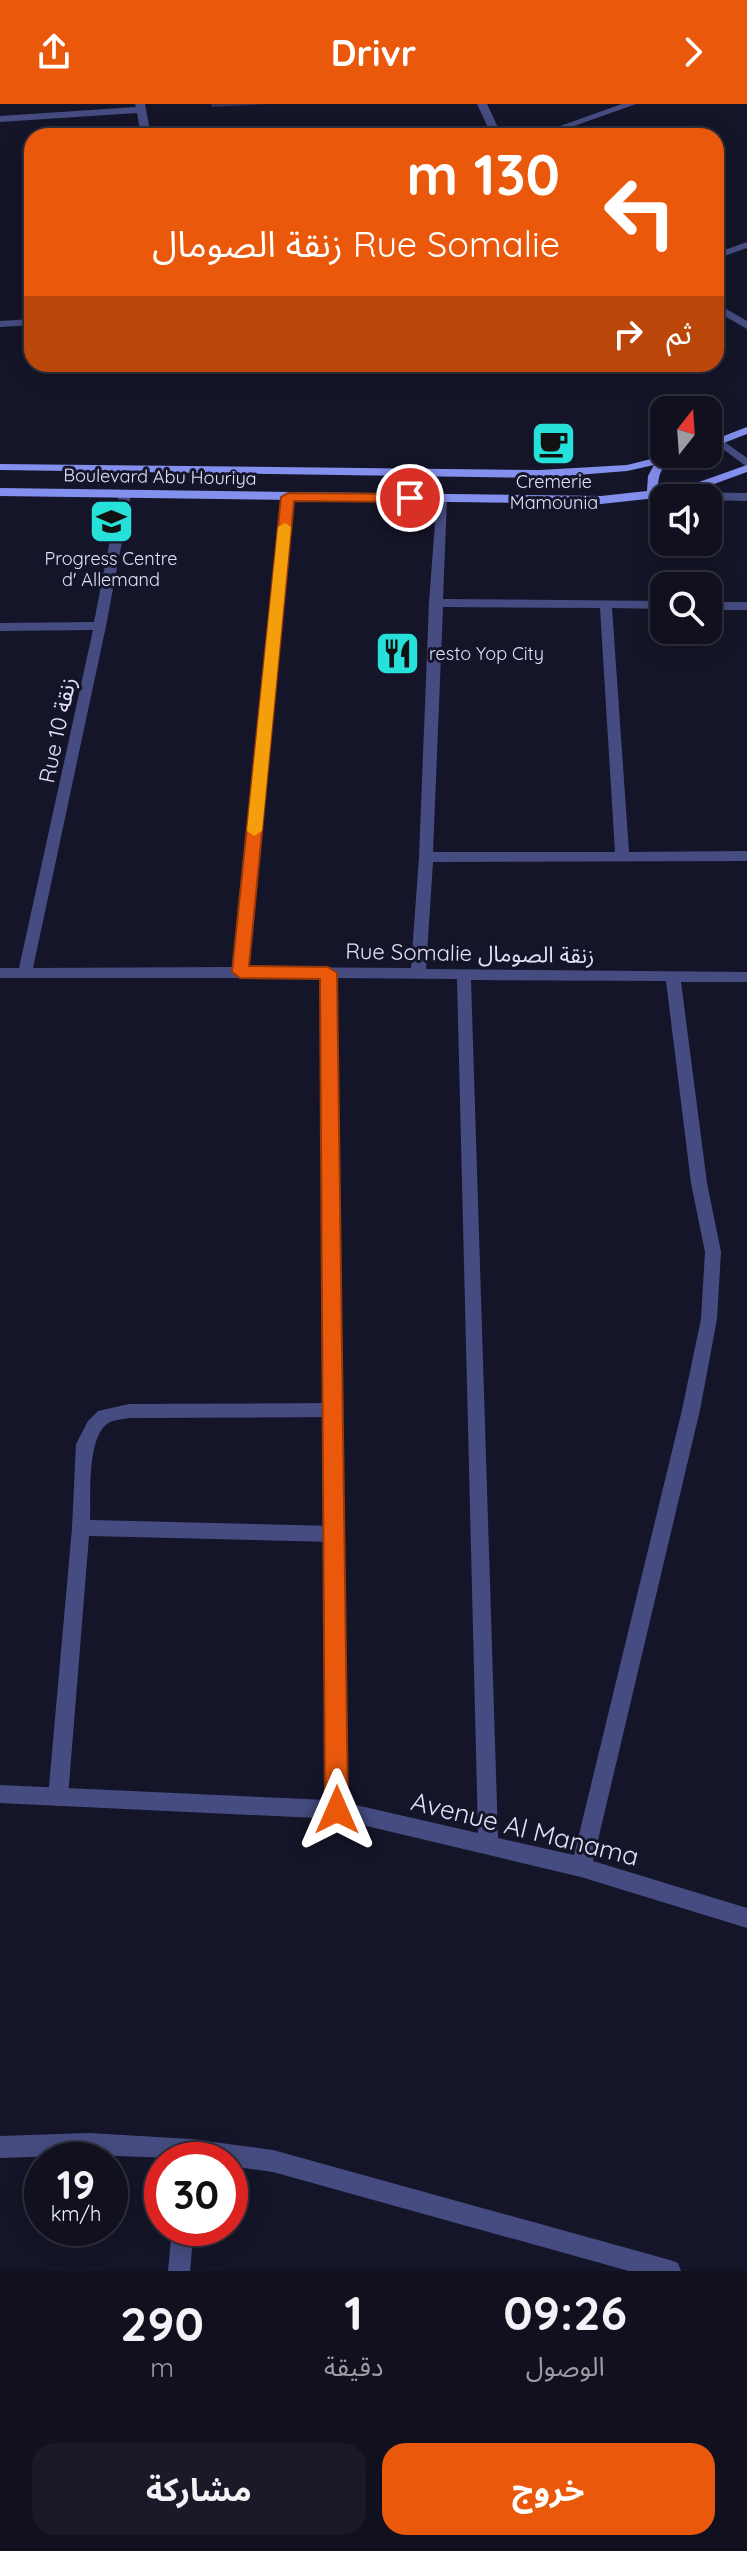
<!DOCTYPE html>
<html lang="ar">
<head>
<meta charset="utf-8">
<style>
	:root { --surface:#10101f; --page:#191928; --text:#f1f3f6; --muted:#9c9da4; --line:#30303d; --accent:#ea580c }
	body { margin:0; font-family:Quicksand,"Noto Sans Arabic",sans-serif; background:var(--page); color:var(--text); direction:rtl; height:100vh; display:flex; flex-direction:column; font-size:30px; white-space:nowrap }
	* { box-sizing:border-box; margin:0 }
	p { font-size:26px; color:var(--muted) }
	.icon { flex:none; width:44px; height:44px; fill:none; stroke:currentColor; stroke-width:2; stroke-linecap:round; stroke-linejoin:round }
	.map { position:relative; height:2167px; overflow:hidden; direction:ltr }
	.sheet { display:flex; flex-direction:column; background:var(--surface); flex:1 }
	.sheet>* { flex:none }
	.guide { position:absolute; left:24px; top:24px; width:700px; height:244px; border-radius:24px; box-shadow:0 4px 20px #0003,0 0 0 2px var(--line); direction:rtl; background:#ea580c; color:#fff; overflow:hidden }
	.needle { width:52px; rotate:17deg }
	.buttons { position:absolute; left:650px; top:292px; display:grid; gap:16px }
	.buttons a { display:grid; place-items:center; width:72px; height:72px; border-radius:16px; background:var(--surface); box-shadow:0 4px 20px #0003,0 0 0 2px var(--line); font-size:40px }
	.speed { position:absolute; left:24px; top:2038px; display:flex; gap:16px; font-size:40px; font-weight:700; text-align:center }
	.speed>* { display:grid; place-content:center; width:104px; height:104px; border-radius:50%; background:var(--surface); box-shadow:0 4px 20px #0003,0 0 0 2px var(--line); line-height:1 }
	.speed small { font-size:20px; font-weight:400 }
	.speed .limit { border:12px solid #d22; background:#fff; color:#111 }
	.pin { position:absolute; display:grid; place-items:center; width:68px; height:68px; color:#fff; margin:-34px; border:4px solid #fff; border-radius:50%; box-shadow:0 2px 8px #0007 }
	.me { position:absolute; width:88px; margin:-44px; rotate:0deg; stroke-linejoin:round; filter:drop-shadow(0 0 6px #0008) }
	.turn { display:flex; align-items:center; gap:28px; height:168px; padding:0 32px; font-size:36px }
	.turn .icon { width:104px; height:104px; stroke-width:2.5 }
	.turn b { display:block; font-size:56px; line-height:68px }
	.then { display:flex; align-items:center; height:76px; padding:0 32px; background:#0003; gap:16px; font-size:30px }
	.eta { display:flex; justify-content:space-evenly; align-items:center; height:136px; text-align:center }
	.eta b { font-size:48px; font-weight:700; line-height:56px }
	.action { display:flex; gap:16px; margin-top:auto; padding:16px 32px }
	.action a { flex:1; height:92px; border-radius:24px; background:var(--accent); color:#fff; font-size:32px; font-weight:700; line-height:92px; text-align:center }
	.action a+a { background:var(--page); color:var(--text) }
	header { display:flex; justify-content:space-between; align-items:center; height:104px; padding:0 32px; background:var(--accent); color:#fff; font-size:36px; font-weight:700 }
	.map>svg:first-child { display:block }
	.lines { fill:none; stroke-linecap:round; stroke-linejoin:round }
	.service { fill:#464c81; fill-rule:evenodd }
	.minor { fill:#464c81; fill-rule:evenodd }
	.tertiary { fill:#464c81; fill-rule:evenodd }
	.secondary { fill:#8490ee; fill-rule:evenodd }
	.wall { fill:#333054 }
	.route { fill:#ea580c; stroke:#983908; stroke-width:2 }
	.slow { fill:#f59e0b }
	.labels { text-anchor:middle; stroke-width:6; stroke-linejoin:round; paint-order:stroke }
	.far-street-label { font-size:18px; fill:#e1e1fb; stroke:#151529 }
	.far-poi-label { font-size:18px; fill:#e1e1fb; stroke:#151529 }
	.street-label { font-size:22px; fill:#e1e1fb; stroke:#151529 }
	.near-street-label { font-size:26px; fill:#e1e1fb; stroke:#151529 }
</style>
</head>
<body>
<header><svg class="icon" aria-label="forward" viewBox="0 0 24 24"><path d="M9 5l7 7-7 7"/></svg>Drivr<svg class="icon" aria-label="share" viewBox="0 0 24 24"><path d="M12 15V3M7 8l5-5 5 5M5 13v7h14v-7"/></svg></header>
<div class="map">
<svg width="747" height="2167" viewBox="0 0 747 2167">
	<rect width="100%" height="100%" fill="#151529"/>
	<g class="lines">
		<path class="service" d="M335 1299 341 1301 344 1306 341 1311 335 1313 129 1314C123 1315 115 1316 110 1318 86 1330 91 1393 90 1416L334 1422 340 1424 343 1430 340 1436 334 1438 89 1432 68 1693 65 1700 58 1702 51 1700 48 1693 72 1424 76 1340 88 1317 98 1307 129 1300Z"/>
		<path class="minor" d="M135 0H145L151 32H141L137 9 0 18V12L136 3Z
			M477 0H487L502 32H492Z
			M622 0H636L546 32H532Z
			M747 138V144L716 155V149Z
			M716 199 747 217V225L716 207Z
			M32 215V221L0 223V217Z
			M719 334 747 354V363L715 339V335Z
			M125 386 131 390 106 522 33 864 233 863 284 390 288 389 294 393 248 863 411 864 419 753 429 499 437 392H445L447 395 443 495 664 497V505L612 504 629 748 747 747V757L433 758 426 865 747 868V878H681L707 1079 721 1148 717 1215 700 1306 593 1757 747 1804V1824L581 1773 337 1715 0 1699V1681L327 1696 321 874H0V864H19L93 526 0 527V519L94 518 119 390ZM443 503 600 504 615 748H433ZM335 874 457 875 478 1729 347 1699ZM471 876 666 877 691 1079 705 1148 701 1215 682 1306 574 1751 498 1734Z
			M708 498H747V506H708Z
			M89 2029 191 2035 273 2046 670 2156 678 2159 681 2167H629L273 2068 230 2062V2056L89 2051 0 2054V2032Z
			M172 2124H194L190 2167H168Z"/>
		<path class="tertiary" d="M658 388 747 389V397L654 395V389Z"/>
		<path class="secondary" d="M747 323V330L708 345V338Z
			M671 350H692C672 362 658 355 658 386L682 384 747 361V368L684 391 601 400 0 392V384L601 392 647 387 648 372 654 361 627 367 540 374 0 366V360L540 366 627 361Z"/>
	</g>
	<path class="wall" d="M211 0H271L212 3Z"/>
	<path class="route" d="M288 389 410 390 417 394 410 398 294 397 249 862 328 863 337 869 348 1706 345 1713 337 1717 329 1713 325 1706 320 875 240 874 232 868 281 393Z"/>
	<path class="slow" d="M285 419 291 423 262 727 254 732 247 727 278 423Z"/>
	<defs>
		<symbol id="cafe-square" viewBox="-11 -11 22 22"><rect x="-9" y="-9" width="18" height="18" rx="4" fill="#26e1da" stroke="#151529"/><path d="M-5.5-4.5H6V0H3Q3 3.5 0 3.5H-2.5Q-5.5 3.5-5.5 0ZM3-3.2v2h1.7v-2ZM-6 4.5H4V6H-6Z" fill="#111"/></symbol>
		<symbol id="school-square" viewBox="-11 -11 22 22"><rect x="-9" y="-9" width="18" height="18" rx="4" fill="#26e1da" stroke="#151529"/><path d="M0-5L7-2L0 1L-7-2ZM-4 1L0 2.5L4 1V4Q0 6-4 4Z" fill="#111"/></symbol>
		<symbol id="restaurant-square" viewBox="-11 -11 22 22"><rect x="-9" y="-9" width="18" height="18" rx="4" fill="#26e1da" stroke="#151529"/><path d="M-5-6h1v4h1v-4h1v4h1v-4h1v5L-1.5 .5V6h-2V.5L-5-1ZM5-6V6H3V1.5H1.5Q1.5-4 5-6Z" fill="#111"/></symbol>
	</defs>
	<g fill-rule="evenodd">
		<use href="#cafe-square" x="528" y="314" width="51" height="51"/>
		<use href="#school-square" x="86" y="392" width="51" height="51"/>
		<use href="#restaurant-square" x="372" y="524" width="51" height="51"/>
	</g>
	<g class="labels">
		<g class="far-street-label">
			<text transform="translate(160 373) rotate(1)" y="6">Boulevard Abu Houriya</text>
		</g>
		<g class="far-poi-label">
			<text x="554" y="384">Cremerie<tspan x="554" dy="21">Mamounia</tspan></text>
			<text x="111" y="461">Progress Centre<tspan x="111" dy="21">d' Allemand</tspan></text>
			<text x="429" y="556" text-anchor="start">resto Yop City</text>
		</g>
		<g class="street-label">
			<text transform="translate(57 626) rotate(-78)" y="8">Rue 10 زنقة</text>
			<text transform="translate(470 849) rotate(1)" y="8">Rue Somalie زنقة الصومال</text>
		</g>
		<g class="near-street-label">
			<text transform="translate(525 1725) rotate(14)" y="9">Avenue Al Manama</text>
		</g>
	</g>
</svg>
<div class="buttons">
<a><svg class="needle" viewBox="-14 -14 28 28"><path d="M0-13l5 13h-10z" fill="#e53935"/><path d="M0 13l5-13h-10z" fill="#9c9da4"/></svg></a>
<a><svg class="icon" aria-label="sound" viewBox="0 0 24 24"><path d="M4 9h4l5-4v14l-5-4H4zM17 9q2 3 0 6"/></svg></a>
<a><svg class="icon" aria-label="search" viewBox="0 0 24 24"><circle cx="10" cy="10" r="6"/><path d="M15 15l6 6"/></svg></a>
</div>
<div class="speed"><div>19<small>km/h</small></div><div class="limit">30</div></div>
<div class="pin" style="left:410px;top:394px;background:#d93025"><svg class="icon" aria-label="arrive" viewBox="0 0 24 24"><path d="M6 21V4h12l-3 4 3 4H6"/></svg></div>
<svg class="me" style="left:337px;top:1706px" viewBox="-20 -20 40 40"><path d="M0-17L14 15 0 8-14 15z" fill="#ea580c" stroke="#fff" stroke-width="4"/></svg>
<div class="guide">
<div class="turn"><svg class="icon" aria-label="left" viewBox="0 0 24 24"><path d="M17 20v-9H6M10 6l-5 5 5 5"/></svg><div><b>130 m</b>Rue Somalie زنقة الصومال</div></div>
<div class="then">ثم<svg class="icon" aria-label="right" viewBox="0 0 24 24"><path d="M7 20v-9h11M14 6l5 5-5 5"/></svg></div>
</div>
</div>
<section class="sheet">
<div class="eta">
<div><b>09:26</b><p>الوصول</p></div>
<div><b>1</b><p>دقيقة</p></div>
<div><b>290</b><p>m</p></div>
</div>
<div class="action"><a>خروج</a><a>مشاركة</a></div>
</section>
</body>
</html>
